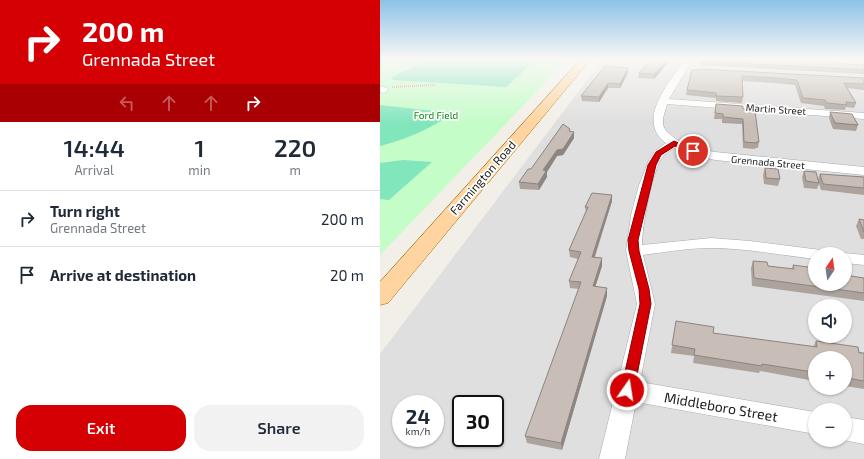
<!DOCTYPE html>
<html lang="en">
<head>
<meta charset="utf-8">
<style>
	:root { --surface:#fff; --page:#f2f2f3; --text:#1f2937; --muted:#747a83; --line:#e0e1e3; --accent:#d40004 }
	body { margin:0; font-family:"Exo 2",sans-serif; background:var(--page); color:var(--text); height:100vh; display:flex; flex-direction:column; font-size:15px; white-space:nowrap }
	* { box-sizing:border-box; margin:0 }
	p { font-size:13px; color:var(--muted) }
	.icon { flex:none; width:22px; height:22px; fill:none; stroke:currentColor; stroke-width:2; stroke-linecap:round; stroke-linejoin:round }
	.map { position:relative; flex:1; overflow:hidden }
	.side { display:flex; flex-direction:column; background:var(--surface); width:380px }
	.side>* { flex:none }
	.banner { background:#d40004; color:#fff; overflow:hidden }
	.needle { width:26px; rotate:13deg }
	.fabs { position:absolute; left:428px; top:247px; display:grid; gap:8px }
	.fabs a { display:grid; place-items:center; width:44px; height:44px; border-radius:50%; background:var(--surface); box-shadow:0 1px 3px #0004; font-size:20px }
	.speed { position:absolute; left:12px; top:395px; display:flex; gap:8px; font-size:20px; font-weight:700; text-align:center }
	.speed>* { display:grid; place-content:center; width:52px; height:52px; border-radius:50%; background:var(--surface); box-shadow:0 1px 3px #0004; line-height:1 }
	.speed small { font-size:10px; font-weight:400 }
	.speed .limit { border:2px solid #111; border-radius:6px; background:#fff; color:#111 }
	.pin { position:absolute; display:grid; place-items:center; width:34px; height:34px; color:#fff; margin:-17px; border:2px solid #fff; border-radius:50%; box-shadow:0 1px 4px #0007 }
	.me { position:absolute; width:44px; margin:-22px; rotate:13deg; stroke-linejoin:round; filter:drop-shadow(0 0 3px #0008) }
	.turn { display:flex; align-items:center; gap:14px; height:84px; padding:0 16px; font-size:18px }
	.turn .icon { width:52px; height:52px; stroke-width:2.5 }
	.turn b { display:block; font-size:28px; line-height:34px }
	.lanes { display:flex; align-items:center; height:38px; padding:0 16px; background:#0003; justify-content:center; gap:20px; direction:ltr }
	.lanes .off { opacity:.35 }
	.eta { display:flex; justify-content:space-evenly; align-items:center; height:68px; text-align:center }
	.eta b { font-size:24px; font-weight:600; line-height:28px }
	.primary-button { display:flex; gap:8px; margin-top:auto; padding:8px 16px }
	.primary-button a { flex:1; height:46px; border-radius:16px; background:var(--accent); color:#fff; font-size:16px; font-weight:600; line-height:46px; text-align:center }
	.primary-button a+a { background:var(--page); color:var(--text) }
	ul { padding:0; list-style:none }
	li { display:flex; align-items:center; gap:12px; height:56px; padding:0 16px; border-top:1px solid var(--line) }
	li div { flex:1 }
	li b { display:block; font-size:15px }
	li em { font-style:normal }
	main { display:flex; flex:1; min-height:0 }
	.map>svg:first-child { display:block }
	.residential { fill:#e0dfdf; fill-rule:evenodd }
	.park { fill:#c4fdc8 }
	.pitch { fill:#82e6bd }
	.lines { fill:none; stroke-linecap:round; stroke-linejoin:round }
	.minor-casing { stroke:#a9a9a9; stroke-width:1 }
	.major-casing { stroke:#a06800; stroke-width:1 }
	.path { stroke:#ff796d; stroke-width:1.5; stroke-dasharray:1 1; stroke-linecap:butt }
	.minor { fill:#fff; fill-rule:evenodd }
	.major { fill:#ffd4a1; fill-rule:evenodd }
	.wall { fill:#aca39d }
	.shaded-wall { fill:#8c8580 }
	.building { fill:#c8beb7; stroke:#8c8580 }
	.route { fill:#d40004; stroke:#8a0003 }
	.labels { text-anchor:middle; stroke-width:3.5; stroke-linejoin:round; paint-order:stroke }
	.far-street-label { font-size:10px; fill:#222; stroke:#fff }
	.far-park-label { font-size:10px; fill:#05860c; stroke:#fff }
	.street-label { font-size:12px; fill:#222; stroke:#fff }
	.near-street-label { font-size:14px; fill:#222; stroke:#fff }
</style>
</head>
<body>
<main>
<section class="side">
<div class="banner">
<div class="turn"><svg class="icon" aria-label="right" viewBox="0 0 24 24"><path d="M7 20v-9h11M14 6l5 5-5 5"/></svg><div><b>200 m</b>Grennada Street</div></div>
<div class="lanes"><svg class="icon off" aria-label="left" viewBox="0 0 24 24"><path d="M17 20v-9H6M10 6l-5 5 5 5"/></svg><svg class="icon off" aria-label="ahead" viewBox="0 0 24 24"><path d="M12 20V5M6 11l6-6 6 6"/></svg><svg class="icon off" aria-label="ahead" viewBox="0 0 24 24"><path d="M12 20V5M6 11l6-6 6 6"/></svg><svg class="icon" aria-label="right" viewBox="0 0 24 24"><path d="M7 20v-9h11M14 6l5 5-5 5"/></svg></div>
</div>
<div class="eta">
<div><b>14:44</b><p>Arrival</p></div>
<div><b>1</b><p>min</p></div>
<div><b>220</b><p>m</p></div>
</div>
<ul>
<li><svg class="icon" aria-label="right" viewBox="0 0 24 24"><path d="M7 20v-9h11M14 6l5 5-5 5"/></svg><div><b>Turn right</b><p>Grennada Street</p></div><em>200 m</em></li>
<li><svg class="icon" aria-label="arrive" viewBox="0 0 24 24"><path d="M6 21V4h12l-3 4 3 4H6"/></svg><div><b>Arrive at destination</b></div><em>20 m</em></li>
</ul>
<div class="primary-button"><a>Exit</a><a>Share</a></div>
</section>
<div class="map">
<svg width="484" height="459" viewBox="0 0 484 459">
	<rect width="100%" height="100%" fill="#f2efe8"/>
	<path class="residential" d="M223 59H484V459H0V354ZM435 254H465V284H435ZM435 306H465V336H435ZM435 358H465V388H435ZM21 404H55V438H21ZM81 404H115V438H81ZM435 410H465V440H435Z"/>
	<path class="park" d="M0 59H188L0 255Z"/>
	<path class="pitch" d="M47 59H152L151 64 126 87 13 80 11 78Z
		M0 105 73 113C50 129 27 139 0 146Z
		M23 160 52 162 9 200 0 199V163Z"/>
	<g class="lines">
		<defs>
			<path id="minor" d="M305 59H313L289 99 484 113V119L287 104 283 118V125L286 131 297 140 314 148 335 152 484 167V175L335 160 306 153 294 148C291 150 287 152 284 155 272 168 262 227 262 245L331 238 370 241 441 250 443 254H435V259C400 255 365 248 330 248 308 248 285 252 263 255L275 304 260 382 435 412V434L256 402 245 459H219L257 304 246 251 251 215 259 185 269 160 275 151 286 143C255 121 290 81 305 59Z
				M0 86 7 88 8 90 4 93 0 92Z
				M465 253 484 255V265L465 263V254H460Z
				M465 417 484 420V444L463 440H465Z"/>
			<path id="major" d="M201 59H211L8 303 0 305V282Z"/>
		</defs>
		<use href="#minor" class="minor-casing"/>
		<use href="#major" class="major-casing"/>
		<path class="path" d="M12 87 56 85"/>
		<use href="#minor" class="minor"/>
		<use href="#major" class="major"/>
	</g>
	<path class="wall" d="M288 59V63L274 79 258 78 259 73Z
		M321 59 389 60V59H450L453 63 484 65V74L320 65Z
		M312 70 484 78V90L467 88 476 103 474 108 466 107 465 110 445 109 444 106 421 103 415 85 395 83 362 81 363 97 362 103 336 101V98L306 95 307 90Z
		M248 73 240 88H228L219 102 202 101 201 96Z
		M336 104 363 109 379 142 378 148H375V149L363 148 362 124 342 123V119H334Z
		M450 112 478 125 476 131 453 129 449 118Z
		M191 131 194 132V138L183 155 177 156 167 172V177L159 190 140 189 139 182Z
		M385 168 400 179 398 186 384 184 383 175Z
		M424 171 438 179 440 174 484 177V195L441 190 439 184 437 189 424 188 422 177Z
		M232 195V201L215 257 222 266 215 287 227 288V296L182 450 147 443 145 436 199 289 190 288 189 281 198 259 190 257 189 250 206 212 205 207Z
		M479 219 484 220V239H481L476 226Z
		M373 261 388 266 412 269 413 265 429 270 484 278V301L372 286 371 268Z
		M296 321 333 333 433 347 436 341 484 353V389L465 386V358H435V374H432L429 380 380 371 379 373 313 363 314 356 291 353Z"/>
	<path class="shaded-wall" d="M288 59V63L274 79V74Z
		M248 68V73L240 88V84Z
		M228 83V88L219 102V97Z
		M194 132V138L183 155 177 156 167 172V177L159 190 158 184 163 170 177 150Z
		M232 195V201L212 264V257Z
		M222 258V266L213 294V286Z
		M227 288V296L182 450 181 443Z"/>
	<path class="building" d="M271 59H288L274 74 259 73Z
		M321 59H361L392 60V59H450L453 63 484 65V70L321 61Z
		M225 66 248 68 240 84 228 83 219 97 201 96Z
		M319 69 484 78V84L464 83 476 103 466 102 467 105 447 103 445 100 423 98 417 80 396 78 362 76 363 97 336 96V93L307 90 312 70H318Z
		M336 104 363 106V109L375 111 379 142H376V143L364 142 363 119 343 117V114L335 113Z
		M450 112 472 114 478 125 455 123Z
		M183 124 190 129 189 131 194 132 183 149 177 150 163 170 166 171 158 184 139 182 148 169H151Z
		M385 168 398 169 400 179 386 178Z
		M424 171 436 172 439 183 426 181Z
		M440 174 484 177V188L443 184Z
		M212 193 232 195 212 257 222 258 213 286 227 288 181 443 145 436 201 282 189 281 201 252 189 250 208 207H205Z
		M479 219 484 220V232Z
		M373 261 387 262 388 266 414 269 413 265 428 267 429 270 435 271V284H465V272L470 273 471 276 484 278V293L374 278Z
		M296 321 334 327 333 333 437 347 436 341 478 347 479 353H484V381L467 378 466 371H465V358H435V366H431L433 372 382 364V366L314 355 315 349 292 345Z"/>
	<linearGradient id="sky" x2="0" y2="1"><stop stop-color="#8dc2e6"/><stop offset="0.48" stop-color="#f9f8f5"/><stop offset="1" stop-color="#f9f8f5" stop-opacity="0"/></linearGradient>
	<rect width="484" height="123" fill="url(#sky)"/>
	<path class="route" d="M294 141 317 151 313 153 295 146 281 155 276 165 258 240 259 251 269 289 271 304 254 390 252 394 247 396 242 394 241 390 260 304 259 289 249 251 248 240 268 165 276 152Z"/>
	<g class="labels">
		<g class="far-street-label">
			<text transform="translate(396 109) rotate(4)" y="4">Martin Street</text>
			<text transform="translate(388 162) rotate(5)" y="4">Grennada Street</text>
		</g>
		<g class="far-park-label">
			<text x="56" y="119">Ford Field</text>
		</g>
		<g class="street-label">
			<text transform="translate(103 178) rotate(-49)" y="4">Farmington Road</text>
		</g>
		<g class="near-street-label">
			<text transform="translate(341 407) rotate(10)" y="5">Middleboro Street</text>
		</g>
	</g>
</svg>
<div class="fabs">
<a><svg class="needle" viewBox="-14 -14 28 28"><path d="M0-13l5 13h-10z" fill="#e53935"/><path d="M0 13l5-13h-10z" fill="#747a83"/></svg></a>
<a><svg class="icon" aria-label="sound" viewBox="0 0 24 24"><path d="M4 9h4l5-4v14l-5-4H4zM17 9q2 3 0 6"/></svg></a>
<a>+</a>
<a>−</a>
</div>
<div class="speed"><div>24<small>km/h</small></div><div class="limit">30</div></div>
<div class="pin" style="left:313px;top:151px;background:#d93025"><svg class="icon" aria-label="arrive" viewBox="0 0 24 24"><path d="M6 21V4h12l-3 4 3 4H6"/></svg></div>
<svg class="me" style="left:247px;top:390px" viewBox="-20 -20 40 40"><circle r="17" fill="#d40004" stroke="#fff" stroke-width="3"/><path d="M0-11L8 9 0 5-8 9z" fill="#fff"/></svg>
</div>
</main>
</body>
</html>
